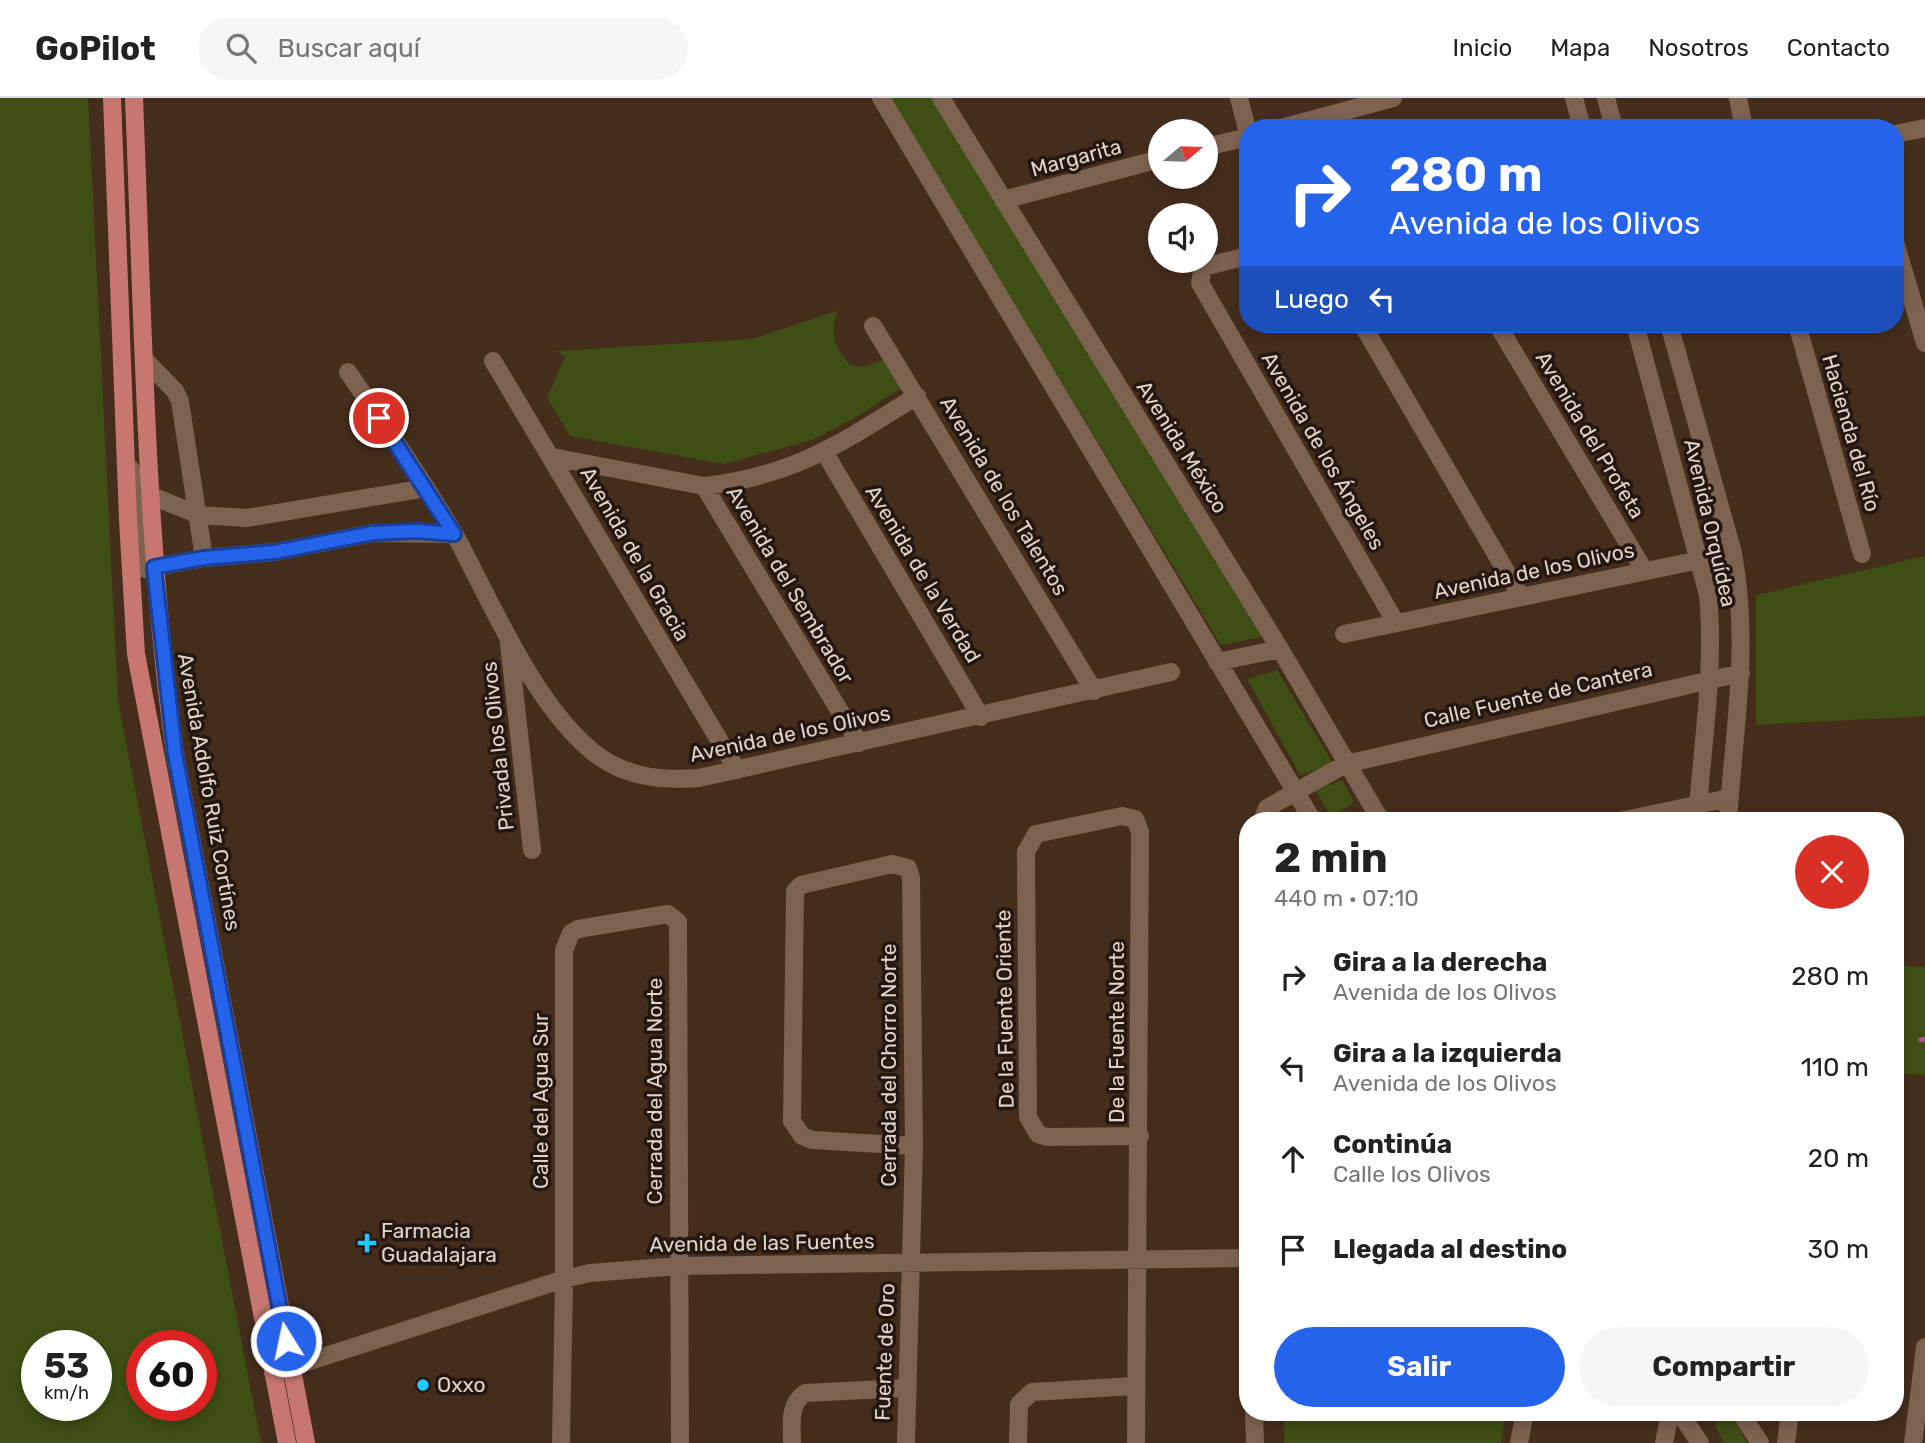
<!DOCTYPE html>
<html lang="es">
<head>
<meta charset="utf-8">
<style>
	:root { --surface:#fff; --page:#f6f6f6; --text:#222; --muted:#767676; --line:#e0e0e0; --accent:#2563eb }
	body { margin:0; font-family:Rubik,sans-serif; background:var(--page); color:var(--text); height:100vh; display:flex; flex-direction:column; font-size:26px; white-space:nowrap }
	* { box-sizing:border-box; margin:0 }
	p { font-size:23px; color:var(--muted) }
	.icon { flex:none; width:38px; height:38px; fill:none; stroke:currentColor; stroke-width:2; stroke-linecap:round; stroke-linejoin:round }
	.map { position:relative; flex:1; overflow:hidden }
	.details { position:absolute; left:1239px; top:714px; width:665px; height:609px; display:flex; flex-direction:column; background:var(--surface); border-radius:28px; box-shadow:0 4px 10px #0003 }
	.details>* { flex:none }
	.guide { position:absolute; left:1239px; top:21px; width:665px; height:214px; border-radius:28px; box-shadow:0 4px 10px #0003; background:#2563eb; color:#fff; overflow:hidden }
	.needle { width:46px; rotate:71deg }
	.fabs { position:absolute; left:1148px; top:21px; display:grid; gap:14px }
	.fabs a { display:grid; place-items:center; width:70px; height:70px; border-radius:50%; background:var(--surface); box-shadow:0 4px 10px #0003; font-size:35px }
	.speed { position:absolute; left:21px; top:1232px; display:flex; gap:14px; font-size:35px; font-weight:700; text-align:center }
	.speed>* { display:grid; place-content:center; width:91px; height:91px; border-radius:50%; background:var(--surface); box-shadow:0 4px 10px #0003; line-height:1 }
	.speed small { font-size:18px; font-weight:400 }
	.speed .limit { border:10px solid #d22; background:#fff; color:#111 }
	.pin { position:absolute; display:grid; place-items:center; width:60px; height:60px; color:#fff; margin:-30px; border:4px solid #fff; border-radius:50%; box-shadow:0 2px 7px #0007 }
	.me { position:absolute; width:77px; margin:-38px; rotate:350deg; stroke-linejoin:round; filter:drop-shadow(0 0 5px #0008) }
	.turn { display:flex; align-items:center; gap:24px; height:147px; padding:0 35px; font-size:32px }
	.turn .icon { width:91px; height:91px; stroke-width:2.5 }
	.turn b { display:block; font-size:49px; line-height:60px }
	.then { display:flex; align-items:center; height:66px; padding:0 35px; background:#0003; gap:14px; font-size:26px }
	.round { display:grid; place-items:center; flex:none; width:74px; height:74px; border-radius:37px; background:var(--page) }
	.headline { display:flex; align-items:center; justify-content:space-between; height:119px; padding:0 35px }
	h1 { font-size:42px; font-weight:700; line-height:52px }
	.cta { display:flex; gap:14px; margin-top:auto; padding:14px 35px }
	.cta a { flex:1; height:80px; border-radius:42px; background:var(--accent); color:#fff; font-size:28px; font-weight:700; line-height:80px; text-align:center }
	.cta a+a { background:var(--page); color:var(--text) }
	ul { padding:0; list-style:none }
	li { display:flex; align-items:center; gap:21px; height:91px; padding:0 35px }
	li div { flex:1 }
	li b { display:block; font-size:26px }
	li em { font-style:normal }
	header { display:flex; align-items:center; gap:42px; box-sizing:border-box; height:98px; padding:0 35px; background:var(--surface); border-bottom:2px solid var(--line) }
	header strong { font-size:33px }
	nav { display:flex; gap:38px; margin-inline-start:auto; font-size:24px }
	.search { width:490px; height:63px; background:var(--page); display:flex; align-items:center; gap:18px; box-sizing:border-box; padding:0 24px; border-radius:38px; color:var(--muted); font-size:26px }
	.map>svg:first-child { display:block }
	.green { fill:#3e4e14; fill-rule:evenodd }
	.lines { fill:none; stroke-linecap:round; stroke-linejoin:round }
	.stream { stroke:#a25b82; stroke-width:5 }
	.minor { stroke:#7e6250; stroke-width:18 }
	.major { stroke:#c87770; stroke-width:18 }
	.route-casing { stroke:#184099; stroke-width:18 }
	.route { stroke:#2563eb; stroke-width:12 }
	.poi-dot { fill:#1ec9fd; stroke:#231811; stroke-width:2.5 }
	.labels { text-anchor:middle; stroke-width:7; stroke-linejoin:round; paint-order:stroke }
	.street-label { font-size:21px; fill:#e3d3c9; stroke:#231811 }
	.poi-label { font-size:21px; fill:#e3d3c9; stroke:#231811; text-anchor:start }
</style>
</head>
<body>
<header>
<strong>GoPilot</strong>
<div class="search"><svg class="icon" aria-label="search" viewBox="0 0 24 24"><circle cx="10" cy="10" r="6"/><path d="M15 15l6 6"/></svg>Buscar aquí</div>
<nav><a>Inicio</a><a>Mapa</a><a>Nosotros</a><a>Contacto</a></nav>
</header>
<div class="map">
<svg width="1925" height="1345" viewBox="0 0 1925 1345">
	<rect width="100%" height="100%" fill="#452d1c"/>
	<path class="green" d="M0 0H88L118 602 261 1345H0ZM37 1248H96V1307H37ZM142 1248H201V1307H142Z
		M889 0H933L1262 539 1221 547Z
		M837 213C830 237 834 248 850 267L863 269 885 261 906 287 851 322 812 342 724 366 570 338 547 300 565 259 557 253 753 241Z
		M1925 458V618L1756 627V497Z
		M1277 572 1334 667 1300 677 1247 581Z
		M1342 682 1354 704 1332 720 1315 692Z
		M1895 867 1925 869V977L1895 975Z
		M1285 1314H1506L1501 1345H1284Z
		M1719 1314H1730L1747 1345H1724L1716 1330Z"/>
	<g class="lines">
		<path class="stream" d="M1921 942 1925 941"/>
		<path class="minor" d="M881 0 1313 723
			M941 0 1280 551 1381 723
			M1239 0 1248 35
			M1574 0 1582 30
			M1606 0 1614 30
			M1738 0 1744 30
			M1281 30 1393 0
			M1895 36 1925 30
			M1206 49 1248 39
			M1003 102 1160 61
			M1895 144 1925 245
			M1248 158 1203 169 1200 185 1396 525
			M1362 226 1521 499
			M1497 226 1644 472
			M1635 226 1708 497C1715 573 1702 647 1697 723
			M1669 226 1733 455C1750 548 1734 630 1728 723
			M1797 226 1862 456
			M873 228 1094 593
			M145 262 175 293 180 303 204 460
			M493 263 737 672
			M348 274C385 328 423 382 456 439 493 507 533 605 593 654 624 679 661 683 699 680L1171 574
			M825 355 981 619
			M552 359 704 388C794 378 843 344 917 298
			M131 371 137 411 139 468 145 471 204 460 275 454 373 435 454 436
			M704 388 859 645
			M139 402 152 398 199 417 247 420 426 390
			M1344 536 1733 455
			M509 546 532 752
			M1217 564 1280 551
			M1262 723 1267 710 1346 666 1741 575
			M1620 723 1729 700
			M273 1275 564 1181 590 1175 678 1168 1248 1160
			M1254 1314 1255 1345
			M1679 1314 1700 1345
			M1740 1314 1760 1345
			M561 1345 564 1181V852L571 835 578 831 668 816 678 824 680 1345
			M792 1345C792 1326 788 1307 805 1295L905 1290
			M906 1345 914 1048 911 780 908 770 892 766 801 787 795 793 792 1023 802 1038 812 1042 914 1048
			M1018 1345 1019 1306 1032 1294 1135 1288
			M1136 1345 1140 734 1135 721 1122 718 1036 736 1026 754 1028 1019 1038 1036 1047 1039 1140 1038
			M1519 1345 1525 1314
			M1664 1345 1670 1314
			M1786 1345 1790 1314
			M1913 1345 1925 1249"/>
		<path class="major" d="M112 0 128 422 136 556 287 1345
			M134 0C143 219 145 439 175 656L306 1345"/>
	</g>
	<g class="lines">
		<defs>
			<path id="route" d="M286 1243 175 656 154 469 204 460 275 454 373 435 416 433 454 436 379 320"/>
		</defs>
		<use href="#route" class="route-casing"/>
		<use href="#route" class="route"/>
	</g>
	<g class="poi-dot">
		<path d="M363.5 1134.5h7v7h7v7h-7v7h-7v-7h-7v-7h7z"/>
		<circle cx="423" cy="1287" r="7"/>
	</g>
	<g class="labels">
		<g class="street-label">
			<text transform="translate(1076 60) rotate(-15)" y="7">Margarita</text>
			<text transform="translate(1851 335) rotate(74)" y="7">Hacienda del Río</text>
			<text transform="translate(1590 337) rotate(59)" y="7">Avenida del Profeta</text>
			<text transform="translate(1182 349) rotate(58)" y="7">Avenida México</text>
			<text transform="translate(1323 353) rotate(60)" y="7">Avenida de los Ángeles</text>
			<text transform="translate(1004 398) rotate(59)" y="7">Avenida de los Talentos</text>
			<text transform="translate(1710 425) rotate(77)" y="7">Avenida Orquídea</text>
			<text transform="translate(635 456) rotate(60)" y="7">Avenida de la Gracia</text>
			<text transform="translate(1534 473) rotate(-12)" y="7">Avenida de los Olivos</text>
			<text transform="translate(923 476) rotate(59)" y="7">Avenida de la Verdad</text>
			<text transform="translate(790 487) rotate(59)" y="7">Avenida del Sembrador</text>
			<text transform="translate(1538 597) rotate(-13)" y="7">Calle Fuente de Cantera</text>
			<text transform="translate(790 636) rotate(-12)" y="7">Avenida de los Olivos</text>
			<text transform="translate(498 648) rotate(-96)" y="7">Privada los Olivos</text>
			<text transform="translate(209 694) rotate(80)" y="7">Avenida Adolfo Ruiz Cortínes</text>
			<text transform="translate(1005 911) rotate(-91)" y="7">De la Fuente Oriente</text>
			<text transform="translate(1117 934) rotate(-90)" y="7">De la Fuente Norte</text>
			<text transform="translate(889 967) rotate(-90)" y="7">Cerrada del Chorro Norte</text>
			<text transform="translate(655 993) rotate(-90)" y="7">Cerrada del Agua Norte</text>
			<text transform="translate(541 1003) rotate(-90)" y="7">Calle del Agua Sur</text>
			<text transform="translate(762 1145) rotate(-1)" y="7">Avenida de las Fuentes</text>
			<text transform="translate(885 1254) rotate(-88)" y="7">Fuente de Oro</text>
		</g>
		<g class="poi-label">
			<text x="381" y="1140">Farmacia<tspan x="381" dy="24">Guadalajara</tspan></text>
			<text x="437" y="1294">Oxxo</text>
		</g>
	</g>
</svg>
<div class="fabs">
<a><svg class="needle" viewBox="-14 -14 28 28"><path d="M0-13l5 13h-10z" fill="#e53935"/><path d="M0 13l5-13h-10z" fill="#767676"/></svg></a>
<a><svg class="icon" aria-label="sound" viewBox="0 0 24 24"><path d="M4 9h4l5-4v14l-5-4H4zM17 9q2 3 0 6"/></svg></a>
</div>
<div class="speed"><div>53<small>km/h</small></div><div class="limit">60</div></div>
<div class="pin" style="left:379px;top:320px;background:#d93025"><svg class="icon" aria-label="arrive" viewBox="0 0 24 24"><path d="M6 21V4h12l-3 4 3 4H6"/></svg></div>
<svg class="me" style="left:286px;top:1243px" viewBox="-20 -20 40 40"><circle r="17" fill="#2563eb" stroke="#fff" stroke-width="3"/><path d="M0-11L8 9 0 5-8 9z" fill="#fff"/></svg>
<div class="guide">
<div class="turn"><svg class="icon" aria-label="right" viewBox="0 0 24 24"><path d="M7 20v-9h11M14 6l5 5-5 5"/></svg><div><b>280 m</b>Avenida de los Olivos</div></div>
<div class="then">Luego<svg class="icon" aria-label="left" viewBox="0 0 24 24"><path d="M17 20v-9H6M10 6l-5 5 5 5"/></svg></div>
</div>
<section class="details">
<div class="headline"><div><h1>2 min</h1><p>440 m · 07:10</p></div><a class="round" style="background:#d93025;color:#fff"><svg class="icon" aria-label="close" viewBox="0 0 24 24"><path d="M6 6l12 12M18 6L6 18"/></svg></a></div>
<ul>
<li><svg class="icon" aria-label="right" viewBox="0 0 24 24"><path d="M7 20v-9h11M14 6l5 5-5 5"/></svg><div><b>Gira a la derecha</b><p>Avenida de los Olivos</p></div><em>280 m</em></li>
<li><svg class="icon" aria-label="left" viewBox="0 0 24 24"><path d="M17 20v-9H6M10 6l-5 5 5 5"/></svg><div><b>Gira a la izquierda</b><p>Avenida de los Olivos</p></div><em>110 m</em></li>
<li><svg class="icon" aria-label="ahead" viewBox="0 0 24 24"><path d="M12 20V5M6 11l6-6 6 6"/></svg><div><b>Continúa</b><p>Calle los Olivos</p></div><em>20 m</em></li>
<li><svg class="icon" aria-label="arrive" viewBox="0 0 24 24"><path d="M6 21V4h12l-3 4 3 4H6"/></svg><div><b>Llegada al destino</b></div><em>30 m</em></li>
</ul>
<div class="cta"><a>Salir</a><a>Compartir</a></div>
</section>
</div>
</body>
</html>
